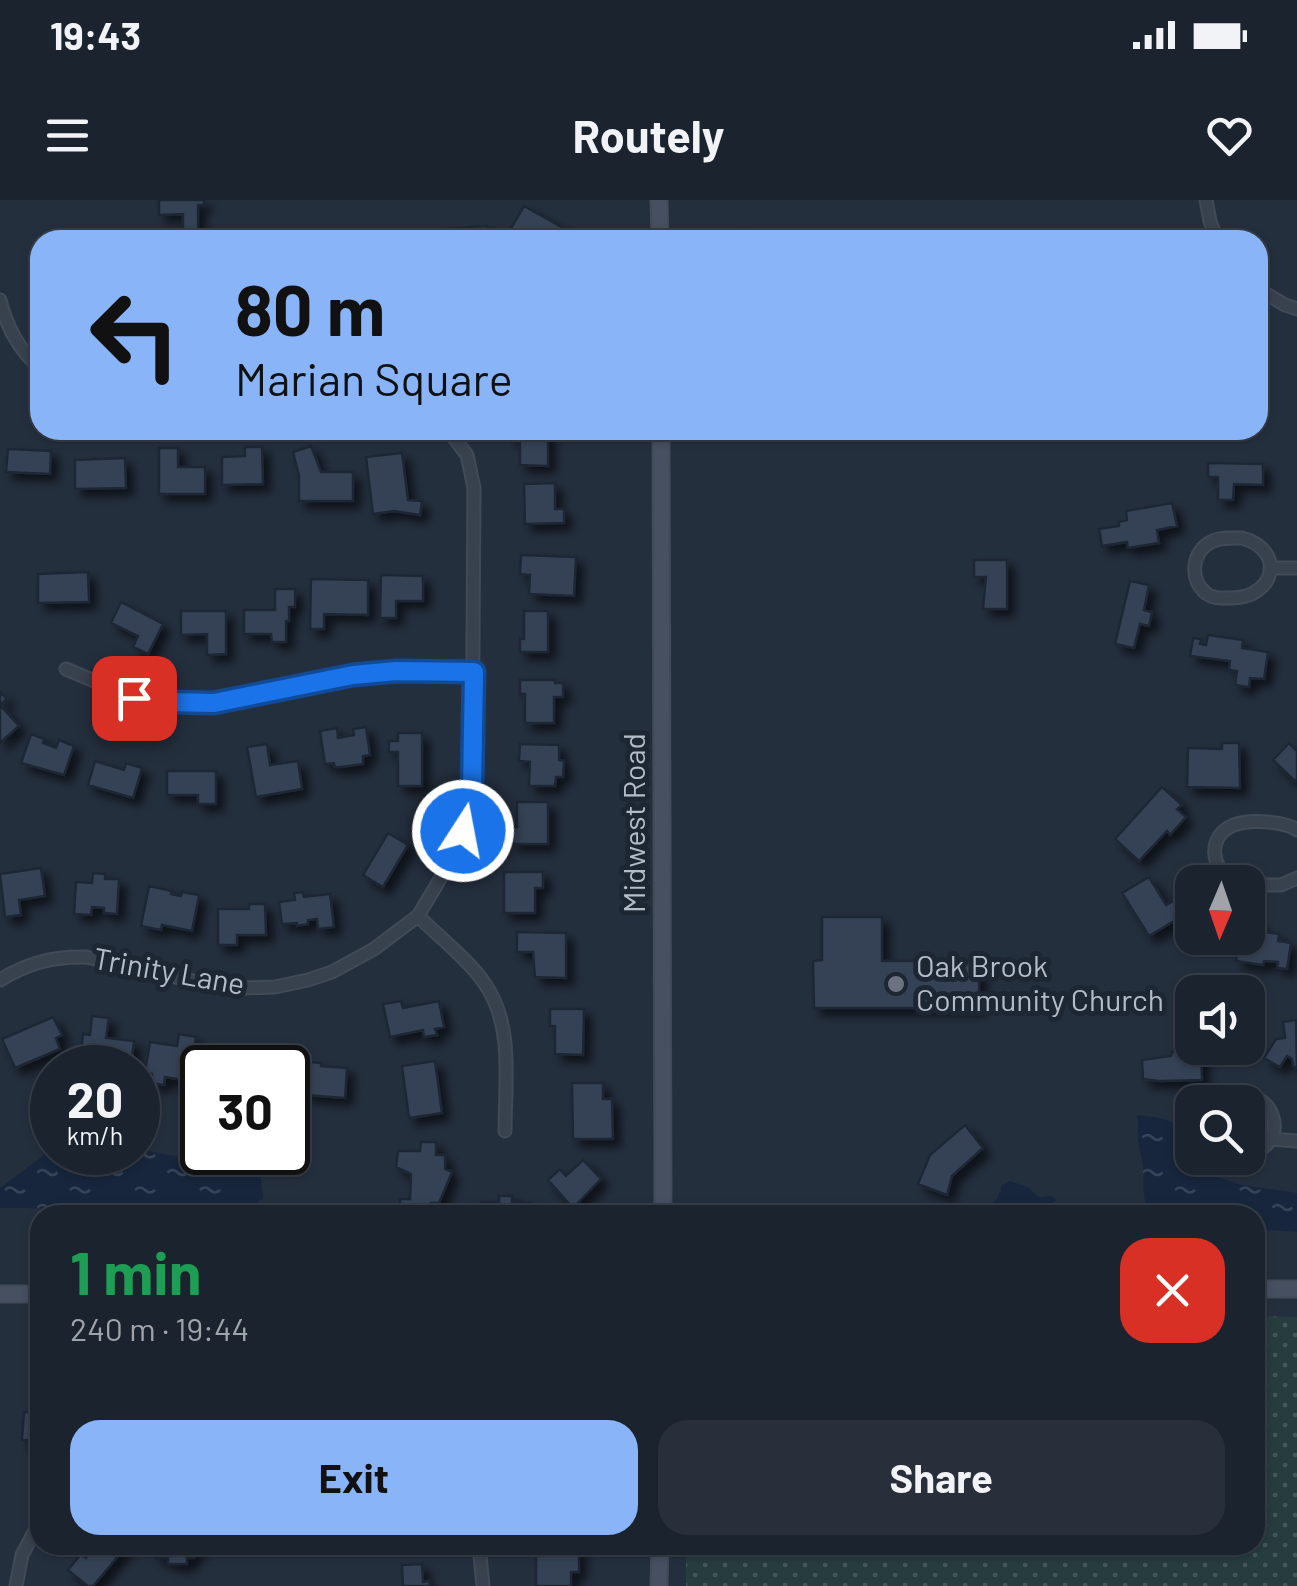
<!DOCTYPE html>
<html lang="en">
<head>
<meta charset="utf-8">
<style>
	:root { --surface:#1b232e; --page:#282f3a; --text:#f1f3f6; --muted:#a0a4aa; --line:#39404a; --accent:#8ab4f8 }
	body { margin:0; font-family:Barlow,sans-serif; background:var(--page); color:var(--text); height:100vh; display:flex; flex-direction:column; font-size:38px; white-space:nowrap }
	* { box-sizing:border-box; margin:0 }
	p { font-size:32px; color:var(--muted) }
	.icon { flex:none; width:55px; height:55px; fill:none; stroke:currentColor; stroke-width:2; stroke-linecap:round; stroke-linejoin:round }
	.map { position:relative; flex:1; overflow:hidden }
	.side { position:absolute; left:30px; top:1005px; width:1235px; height:350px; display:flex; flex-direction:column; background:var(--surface); border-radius:30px; box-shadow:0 2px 8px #0004,0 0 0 2px var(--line) }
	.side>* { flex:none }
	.top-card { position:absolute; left:30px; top:30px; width:1238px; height:210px; border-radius:30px; box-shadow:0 2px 8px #0004,0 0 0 2px var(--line); background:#8ab4f8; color:#111; overflow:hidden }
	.needle { width:65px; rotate:182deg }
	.controls { position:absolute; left:1175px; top:665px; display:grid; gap:20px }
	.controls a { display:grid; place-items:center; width:90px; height:90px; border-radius:20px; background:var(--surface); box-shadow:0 2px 8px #0004,0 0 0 2px var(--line); font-size:50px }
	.speed { position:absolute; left:30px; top:845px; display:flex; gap:20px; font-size:50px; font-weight:700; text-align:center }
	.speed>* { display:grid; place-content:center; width:130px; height:130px; border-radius:50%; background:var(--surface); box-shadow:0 2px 8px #0004,0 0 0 2px var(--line); line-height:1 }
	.speed small { font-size:25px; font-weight:400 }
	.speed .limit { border:5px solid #111; border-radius:15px; background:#fff; color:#111 }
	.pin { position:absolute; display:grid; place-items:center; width:85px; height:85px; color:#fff; margin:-42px; border-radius:20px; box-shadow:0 5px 15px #0006 }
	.me { position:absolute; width:110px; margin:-55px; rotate:11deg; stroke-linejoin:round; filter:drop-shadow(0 0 8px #0008) }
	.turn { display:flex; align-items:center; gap:35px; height:210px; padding:0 40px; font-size:45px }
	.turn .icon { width:130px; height:130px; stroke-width:2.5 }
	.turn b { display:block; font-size:70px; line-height:85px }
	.round { display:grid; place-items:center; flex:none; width:105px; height:105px; border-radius:30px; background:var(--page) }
	.summary { display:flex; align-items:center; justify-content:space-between; height:170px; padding:0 40px }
	h1 { font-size:60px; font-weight:700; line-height:75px; color:#1e9e55 }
	.action { display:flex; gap:20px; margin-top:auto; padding:20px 40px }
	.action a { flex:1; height:115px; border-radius:30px; background:var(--accent); color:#111; font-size:40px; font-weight:700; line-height:115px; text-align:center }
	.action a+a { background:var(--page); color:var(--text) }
	.status { display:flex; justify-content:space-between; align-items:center; height:70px; padding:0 50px; background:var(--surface); direction:ltr }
	.status svg { height:28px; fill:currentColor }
	header { display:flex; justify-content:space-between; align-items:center; height:130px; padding:0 40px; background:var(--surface); font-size:45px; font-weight:700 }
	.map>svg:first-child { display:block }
	.grass { fill:url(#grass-dots) }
	.water { fill:url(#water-ripples) }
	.building { fill:#364354; stroke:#1f2835; stroke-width:2.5; filter:url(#shadow) }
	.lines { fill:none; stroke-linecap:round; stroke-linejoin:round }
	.street-casing { stroke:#414a57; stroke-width:15 }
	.secondary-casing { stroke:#414a57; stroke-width:19 }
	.street { stroke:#38414e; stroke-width:11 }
	.secondary { stroke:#465061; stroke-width:15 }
	.route-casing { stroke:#114b97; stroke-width:25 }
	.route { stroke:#1a73e8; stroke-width:18 }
	.worship-dot { fill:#6b7280; stroke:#1d2633; stroke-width:4 }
	.labels { text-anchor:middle; stroke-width:10; stroke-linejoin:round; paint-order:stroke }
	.street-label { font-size:30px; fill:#b4bcc9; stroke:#1d2633 }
	.poi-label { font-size:30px; fill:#b4bcc9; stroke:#1d2633; text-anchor:start }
</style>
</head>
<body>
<div class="status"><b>19:43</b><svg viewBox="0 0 49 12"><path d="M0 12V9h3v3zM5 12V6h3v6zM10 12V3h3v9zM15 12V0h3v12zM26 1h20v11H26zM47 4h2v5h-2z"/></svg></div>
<header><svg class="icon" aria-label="menu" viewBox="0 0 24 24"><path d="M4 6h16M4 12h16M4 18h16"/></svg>Routely<svg class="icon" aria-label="heart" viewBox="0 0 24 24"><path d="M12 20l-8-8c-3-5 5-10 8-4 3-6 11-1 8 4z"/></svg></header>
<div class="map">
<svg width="1297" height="1386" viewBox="0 0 1297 1386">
	<defs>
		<pattern id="grass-dots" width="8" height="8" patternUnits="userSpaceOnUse" patternTransform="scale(2.5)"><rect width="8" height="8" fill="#263c3f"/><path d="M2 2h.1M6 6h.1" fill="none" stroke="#435659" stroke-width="1.8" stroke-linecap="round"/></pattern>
		<pattern id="water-ripples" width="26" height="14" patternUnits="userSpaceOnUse" patternTransform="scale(2.5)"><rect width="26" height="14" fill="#17263c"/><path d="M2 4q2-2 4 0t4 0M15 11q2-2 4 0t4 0" fill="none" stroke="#364457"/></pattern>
		<filter id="shadow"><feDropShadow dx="7" dy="7" stdDeviation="5" flood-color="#0009"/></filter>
	</defs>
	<rect width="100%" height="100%" fill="#242f3e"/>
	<path class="grass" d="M1255 1116 1297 1117V1386H686V1345H1255Z"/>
	<path class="water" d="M1140 915C1150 917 1162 917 1171 922 1187 931 1189 959 1214 974 1238 988 1270 988 1297 993V1032L1255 1029V1015H1151C1141 1001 1144 982 1143 965 1142 957 1139 949 1138 940 1137 930 1140 925 1136 916Z
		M52 949V952H138V949L257 972 261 977 263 998 253 1006 227 1010 0 1008V988Z
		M1010 981 1028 987 1039 997 1052 996 1056 1000C1040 1023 1004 1015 977 1015L997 999 1002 985Z"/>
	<path class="building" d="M159 0H204V5H198V32H183V14L159 15Z
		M524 6 572 33 568 40H528L510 30Z
		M487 26 489 40H445L444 29Z
		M728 30 788 32V40H728Z
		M512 230H548V266L520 265V241L512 240Z
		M311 246 321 272H353V301H299V276L293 252Z
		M245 247H262L263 284 222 285V257L245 256Z
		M159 248H178V267H205V294H159Z
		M8 249 51 251 50 274 6 272Z
		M402 253 408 300 422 301 420 315 394 311 373 314 366 257Z
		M125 258 126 288 75 289V260Z
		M1208 263 1263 264V285L1234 284 1233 300H1218V277H1208Z
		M555 283V309H564V323L525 324 524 284Z
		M1172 303 1177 326 1157 330 1159 343 1128 348 1127 342 1102 346 1099 329 1119 326V322L1127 320 1126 311Z
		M521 355 576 357 574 396 529 394 530 375 520 374Z
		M974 360H1007V409H983L986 377H974Z
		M88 372 89 402 38 403V374Z
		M381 375 423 376V401H396V418H380Z
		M311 379 368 380V415L324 414V429H310Z
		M1130 381 1149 385 1144 410 1152 412 1149 426 1140 424 1134 448 1115 444Z
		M275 389H295V407H289V421H286V442H272L271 434H244V410H275Z
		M121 402 163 424 148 454 133 447 138 436 111 423Z
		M181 411H226V454L207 455V434L181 435Z
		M524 411H548V452H520V438L524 439Z
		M1208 435 1243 440 1242 448 1268 452 1264 479 1250 478 1249 487 1235 485 1237 471 1229 470 1230 461 1190 456 1193 438 1201 439 1200 444 1206 445Z
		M520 480H555V483H563V497H554V523H525V494H520Z
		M0 492 7 499 0 505 19 526 0 543Z
		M366 527 370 555 363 556V564L341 567H335L334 563 325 564 320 531 337 528 338 538 354 535 353 529Z
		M398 533H422V586H398V552H389V541H398Z
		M31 534 44 539 43 543 56 548 59 540 74 546 64 575 21 563Z
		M1222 543H1239L1240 588 1187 587 1188 548 1222 549Z
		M1289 543 1297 551V579L1295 581 1273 560Z
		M267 544 270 565 298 561 302 589 256 597 247 547Z
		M520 544 559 545V560L564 561 563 577H556L555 586H529L530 562 519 561Z
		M95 561 124 570 126 563 142 568 133 598 88 585Z
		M167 571H216V604H198V595H167Z
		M1162 587 1182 605 1177 609 1186 617 1170 635 1167 631 1139 661 1115 639Z
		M517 602H548V644H512V627H517Z
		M388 633 408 645 383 687 363 675Z
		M41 668 45 696 19 700 21 715 5 717 0 674Z
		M504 672H543V688H535V713H504Z
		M93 673 105 674V679H119L117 714 104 713V708L92 707 91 715 74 714 76 682 92 683Z
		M1149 677 1166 705 1175 700 1184 715 1149 736 1122 693Z
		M149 686 172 691 171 694 181 696 182 692 199 695 192 731 162 725 161 730 141 726Z
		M303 692 304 697 330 694 334 727 318 729 317 719 308 720V724L297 726V723L282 724 279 702 295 700 294 693Z
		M249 704H265L266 735H237V745H218V709H249Z
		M822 717H882V761H979V808H814L813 761 822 760Z
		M1248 724 1264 727V732L1279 734 1278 741 1291 743 1287 769 1277 768 1278 762 1264 761 1263 765 1236 761 1238 746 1231 745 1233 738H1248Z
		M517 732 566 733V778L535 777 533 752H517Z
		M401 801 403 808 439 801 444 827 435 829 437 835 424 837 423 830 390 837 383 804Z
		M550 809H584L583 855 555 854V826H550Z
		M92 816 109 818 106 838 134 841 131 867 87 868V864L80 863 83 834 90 835Z
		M53 817 62 835 56 838 60 849 15 868 2 839Z
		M1296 820 1297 868 1293 866 1292 859 1287 856 1280 867 1264 858 1276 839 1285 838 1283 822Z
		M1192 828V848H1206L1205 851 1201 852 1202 880 1159 881 1143 879 1142 860 1171 856 1172 852 1188 851Z
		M179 834 196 837 190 869 196 870 194 882 165 877 164 885 151 883 152 874 145 872 150 842 177 846Z
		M220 845 237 847 234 868H217Z
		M435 861 442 913 409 918 402 866Z
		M309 862 321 863V866L347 868 345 898 306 895V889L289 888 291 865 308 866Z
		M572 883H603V899H612L613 939H573Z
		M965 925 983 948 952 976 947 995 918 984 930 955Z
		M421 942H436V955H445V969L452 972 439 1003H431V1015H400V999H410L411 974 396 967 398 951H420Z
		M583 960 601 979 573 1008 548 980 560 969 566 976Z
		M499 996H512V1003H530L529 1015H481V1002H499Z
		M24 1212 40 1213V1241L22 1240Z
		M90 1345H122L125 1348 93 1386H88L68 1370 81 1354 86 1358 94 1348Z
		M157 1345H203V1347H194V1358H187V1364H168V1358H156Z
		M536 1347H579V1372H571V1386H536Z
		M422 1364 423 1382 429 1381 430 1386H403L402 1365Z"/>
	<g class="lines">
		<defs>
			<path id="street" d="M1206 0 1210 21 1217 40
				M1258 89 1285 105 1297 109
				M0 100C6 124 19 152 40 167
				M1242 338C1287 350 1275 399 1230 398 1221 398 1214 399 1207 394 1189 381 1191 352 1211 342 1220 337 1232 338 1242 338Z
				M1270 368H1297
				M66 469 134 498 199 504 236 500 353 475 396 471 474 472
				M1233 682C1211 669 1206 636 1234 625 1249 619 1284 621 1297 630
				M1248 685H1281L1297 678
				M418 716C438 736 470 761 485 784 514 826 505 882 505 931
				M0 780C28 763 54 756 86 757L202 783 244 788 275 787 308 780 332 772 374 749 418 716 455 654 468 612 472 589 474 288 467 255 448 230
				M1227 902C1270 877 1297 943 1248 954
				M1271 939 1297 941
				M479 1345 483 1386
				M16 1386 22 1355 40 1321"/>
			<path id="secondary" d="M659 0 660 40
				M661 230 663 1015
				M1255 1089H1297
				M0 1094H40
				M659 1386 660 1345"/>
		</defs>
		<use href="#street" class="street-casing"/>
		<use href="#secondary" class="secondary-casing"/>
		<use href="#street" class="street"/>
		<use href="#secondary" class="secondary"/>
	</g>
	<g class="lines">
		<defs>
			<path id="route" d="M134 498 167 502 214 503 353 475 396 471 474 472 472 590 463 631"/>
		</defs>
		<use href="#route" class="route-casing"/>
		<use href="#route" class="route"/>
	</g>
	<circle class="worship-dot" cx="896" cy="784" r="10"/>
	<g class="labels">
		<g class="street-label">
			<text transform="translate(635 623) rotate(-90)" y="10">Midwest Road</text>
			<text transform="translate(169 772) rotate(10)" y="10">Trinity Lane</text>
		</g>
		<g class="poi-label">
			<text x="916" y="777">Oak Brook<tspan x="916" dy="34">Community Church</tspan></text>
		</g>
	</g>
</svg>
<div class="controls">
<a><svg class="needle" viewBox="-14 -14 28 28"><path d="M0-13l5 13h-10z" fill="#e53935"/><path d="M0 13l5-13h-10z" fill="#a0a4aa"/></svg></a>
<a><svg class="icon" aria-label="sound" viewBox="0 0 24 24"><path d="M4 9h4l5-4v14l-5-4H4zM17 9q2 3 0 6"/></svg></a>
<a><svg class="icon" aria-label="search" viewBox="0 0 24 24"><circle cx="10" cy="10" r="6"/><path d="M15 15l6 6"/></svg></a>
</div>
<div class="speed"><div>20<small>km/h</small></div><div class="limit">30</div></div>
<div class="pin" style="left:134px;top:498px;background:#d93025"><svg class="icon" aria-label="arrive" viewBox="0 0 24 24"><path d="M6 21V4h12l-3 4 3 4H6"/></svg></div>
<svg class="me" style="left:463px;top:631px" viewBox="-20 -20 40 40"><circle r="17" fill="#1a73e8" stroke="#fff" stroke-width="3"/><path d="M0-11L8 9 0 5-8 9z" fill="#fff"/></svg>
<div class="top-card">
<div class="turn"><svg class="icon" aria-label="left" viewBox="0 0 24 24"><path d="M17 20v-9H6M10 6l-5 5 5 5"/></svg><div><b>80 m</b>Marian Square</div></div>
</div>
<section class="side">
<div class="summary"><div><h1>1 min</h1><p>240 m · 19:44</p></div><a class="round" style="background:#d93025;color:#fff"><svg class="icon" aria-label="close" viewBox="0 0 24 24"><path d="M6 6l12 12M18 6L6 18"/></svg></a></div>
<div class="action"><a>Exit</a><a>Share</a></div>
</section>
</div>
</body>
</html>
